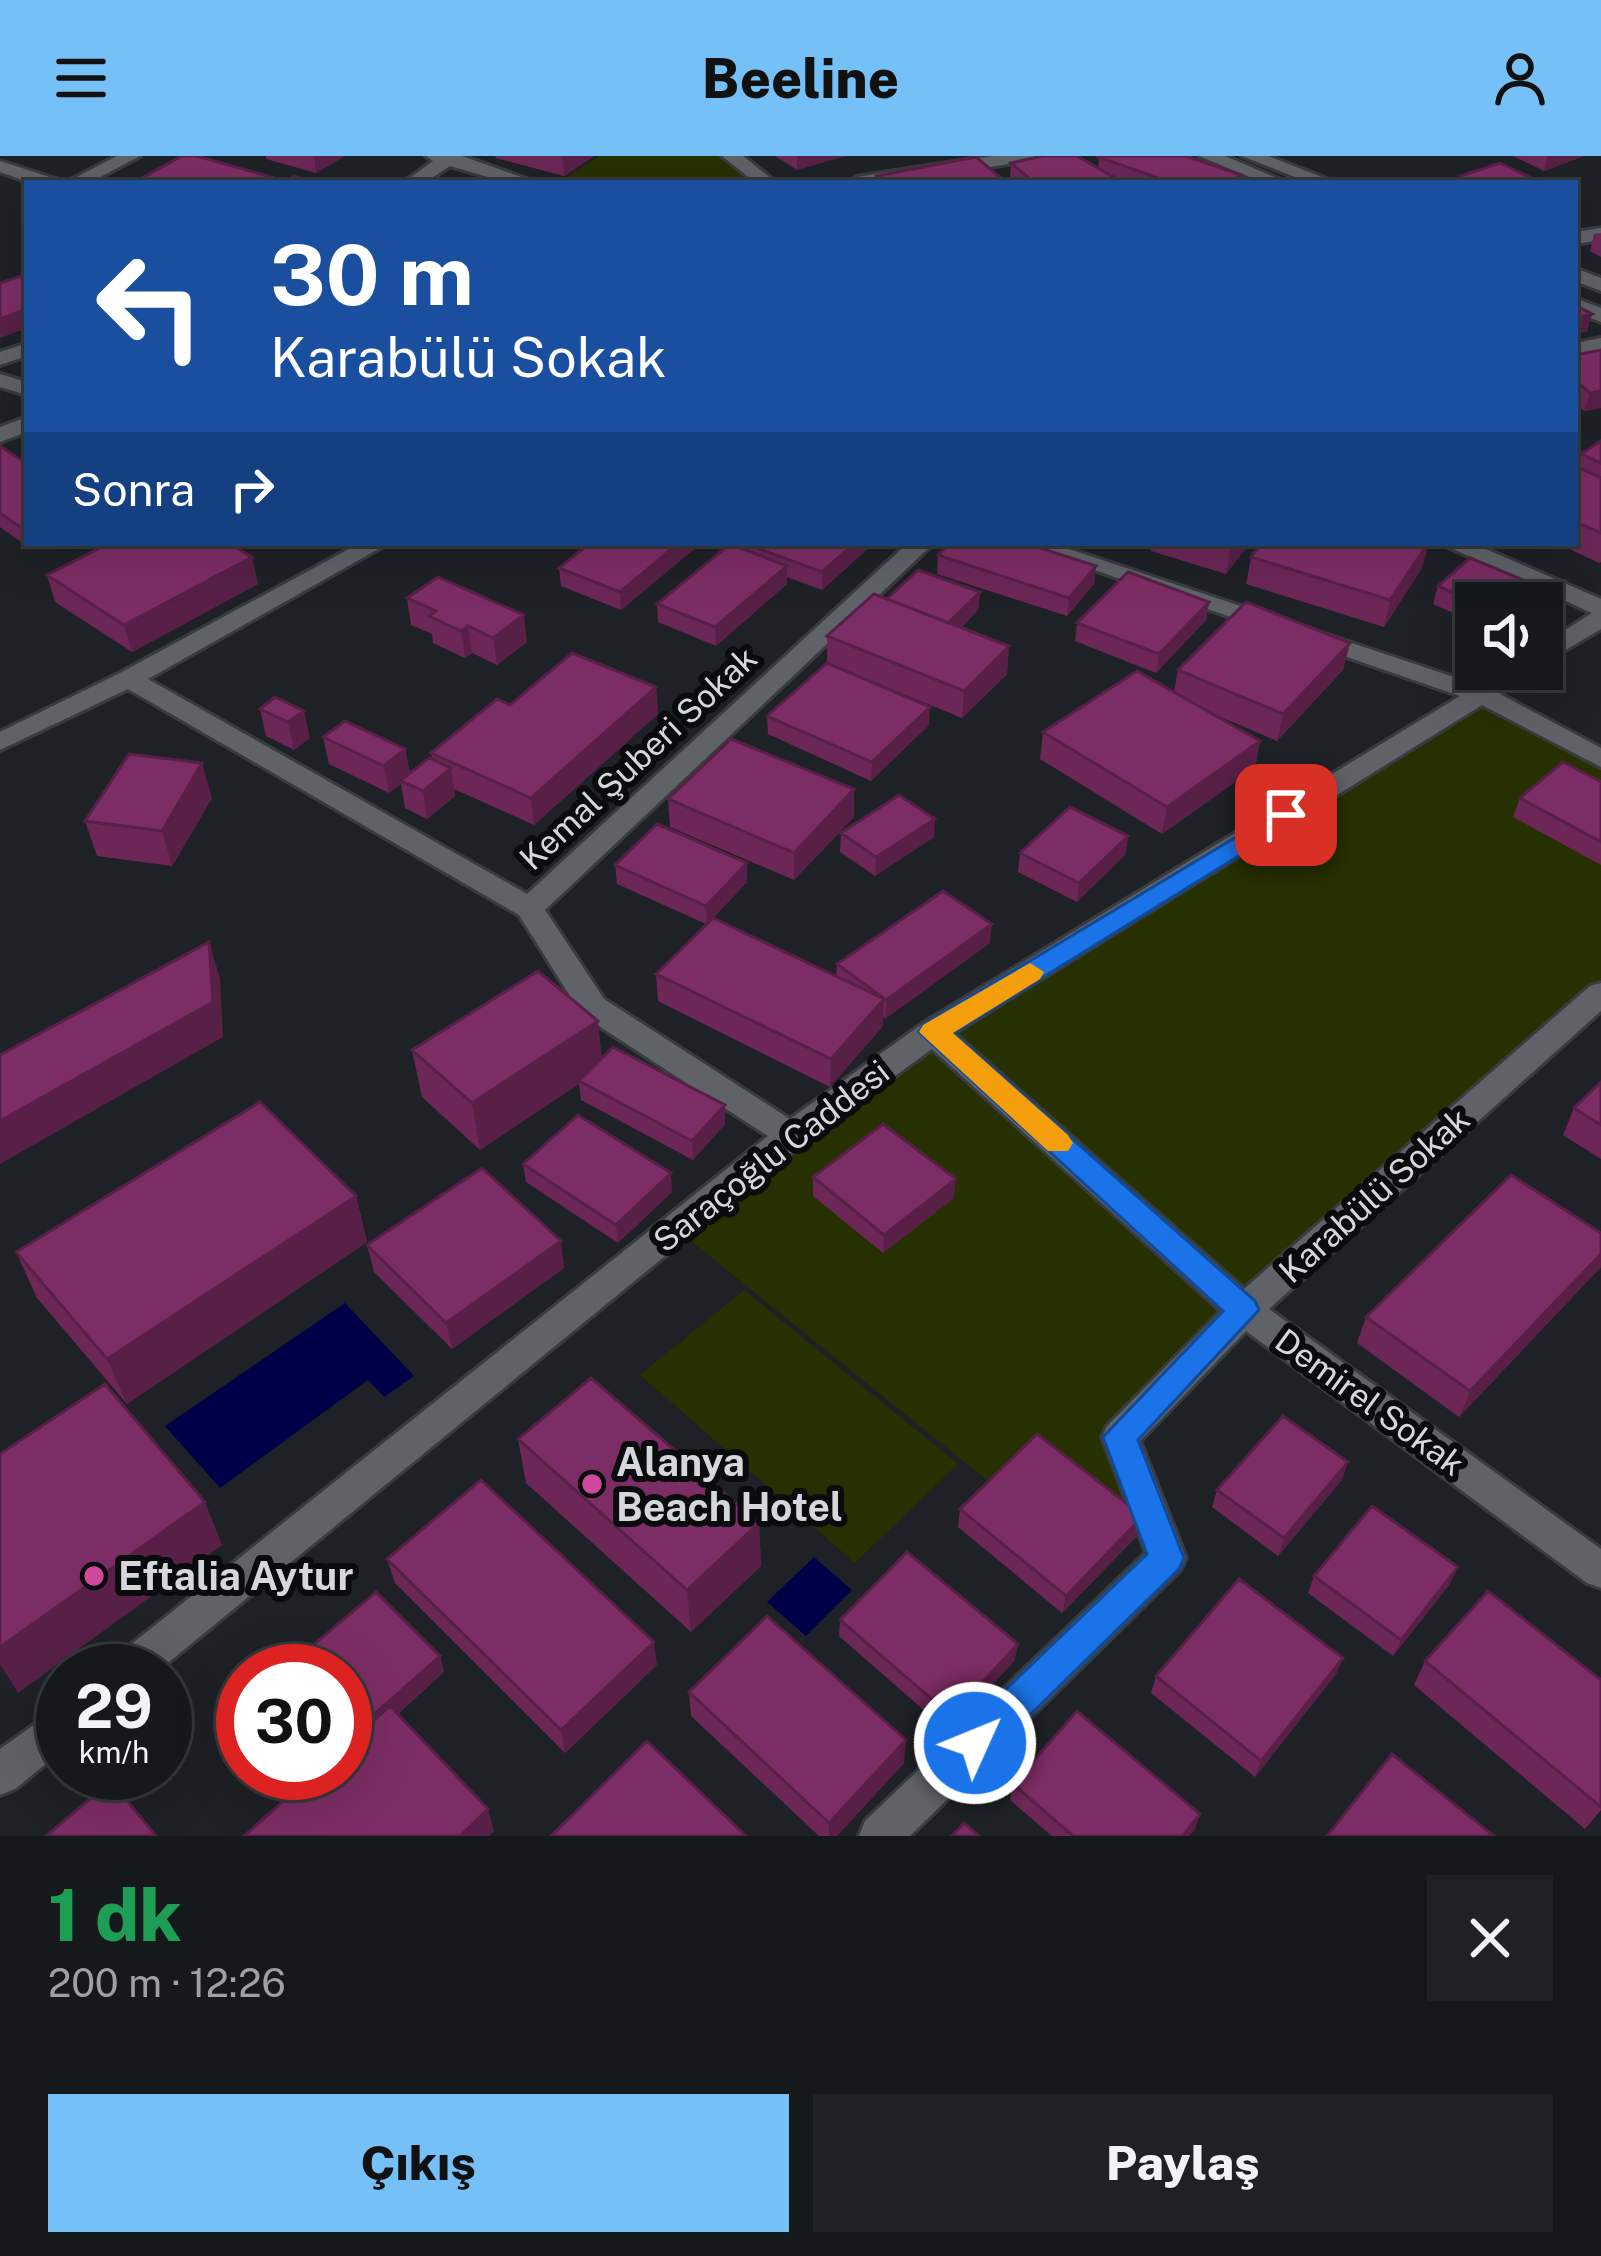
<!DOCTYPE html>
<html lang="tr">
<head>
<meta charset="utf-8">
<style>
	:root { --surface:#16191c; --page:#1f2225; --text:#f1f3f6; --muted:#9ea0a3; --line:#35383b; --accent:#75c0f6 }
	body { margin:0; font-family:"Public Sans",sans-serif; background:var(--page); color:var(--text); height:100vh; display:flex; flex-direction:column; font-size:45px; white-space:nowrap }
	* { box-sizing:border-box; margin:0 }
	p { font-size:39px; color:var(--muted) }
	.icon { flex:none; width:66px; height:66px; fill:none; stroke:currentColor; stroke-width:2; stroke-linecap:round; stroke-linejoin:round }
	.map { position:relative; height:1680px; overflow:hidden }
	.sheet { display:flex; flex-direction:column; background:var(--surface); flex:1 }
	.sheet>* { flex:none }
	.guide { position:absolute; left:24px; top:24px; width:1554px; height:366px; border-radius:0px; box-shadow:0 12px 48px #0002,0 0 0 3px var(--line); background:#1a4fa0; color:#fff; overflow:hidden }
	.fabs { position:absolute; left:1455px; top:426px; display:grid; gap:24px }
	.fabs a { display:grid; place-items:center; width:108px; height:108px; border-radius:0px; background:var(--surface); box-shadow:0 12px 48px #0002,0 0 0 3px var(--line); font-size:60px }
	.speed { position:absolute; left:36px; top:1488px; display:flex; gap:24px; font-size:60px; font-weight:700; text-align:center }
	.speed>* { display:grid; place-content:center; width:156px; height:156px; border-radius:50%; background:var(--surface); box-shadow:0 12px 48px #0002,0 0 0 3px var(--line); line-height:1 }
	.speed small { font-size:30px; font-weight:400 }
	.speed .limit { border:18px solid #d22; background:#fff; color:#111 }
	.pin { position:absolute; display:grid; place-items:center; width:102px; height:102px; color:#fff; margin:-51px; border-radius:24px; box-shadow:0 6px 18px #0006 }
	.me { position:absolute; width:132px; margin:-66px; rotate:46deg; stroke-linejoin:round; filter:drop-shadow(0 0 9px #0008) }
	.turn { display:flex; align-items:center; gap:42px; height:252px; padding:0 48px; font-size:54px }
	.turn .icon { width:156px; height:156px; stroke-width:2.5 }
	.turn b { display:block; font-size:84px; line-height:102px }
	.then { display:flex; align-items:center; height:114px; padding:0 48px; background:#0003; gap:24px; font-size:45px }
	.round { display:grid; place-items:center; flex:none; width:126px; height:126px; border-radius:0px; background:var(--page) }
	.head { display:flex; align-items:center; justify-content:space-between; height:204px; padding:0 48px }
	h1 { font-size:72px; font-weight:800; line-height:90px; color:#1e9e55 }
	.primary-button { display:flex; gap:24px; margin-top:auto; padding:24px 48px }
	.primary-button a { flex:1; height:138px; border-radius:0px; background:var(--accent); color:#111; font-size:48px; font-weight:800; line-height:138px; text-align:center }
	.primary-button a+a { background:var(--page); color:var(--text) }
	header { display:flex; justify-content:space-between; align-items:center; height:156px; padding:0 48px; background:var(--accent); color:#111; font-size:54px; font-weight:800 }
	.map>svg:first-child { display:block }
	.green { fill:#273000 }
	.water { fill:#000049 }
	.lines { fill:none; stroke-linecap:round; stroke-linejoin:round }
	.minor-casing { stroke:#393c3f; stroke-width:6 }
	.minor { fill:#5f6267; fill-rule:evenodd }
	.wall { fill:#6c2757 }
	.shaded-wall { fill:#582047 }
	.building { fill:#7d2d65; stroke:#582047; stroke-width:3 }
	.route { fill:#1a73e8; stroke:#114b97; stroke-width:3 }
	.slow { fill:#f59e0b }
	.hotel-dot { fill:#d1479c; stroke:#090b0c; stroke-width:4.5 }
	.labels { text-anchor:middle; stroke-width:12; stroke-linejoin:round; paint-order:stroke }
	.street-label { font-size:33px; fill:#d5d7da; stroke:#090b0c }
	.near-poi-label { font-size:39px; font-weight:bold; fill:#d5d7da; stroke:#090b0c; text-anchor:start }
</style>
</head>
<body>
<header><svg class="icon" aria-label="menu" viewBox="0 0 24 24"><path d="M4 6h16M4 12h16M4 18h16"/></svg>Beeline<svg class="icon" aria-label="person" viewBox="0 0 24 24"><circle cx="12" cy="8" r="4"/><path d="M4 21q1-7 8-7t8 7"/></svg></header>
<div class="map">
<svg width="1601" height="1680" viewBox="0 0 1601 1680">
	<rect width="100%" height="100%" fill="#1e2125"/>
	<path class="green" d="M599 0H725L760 27H558Z
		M1485 546 1601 609V825L1241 1137 948 877Z
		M932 886 1232 1153 1107 1279 1153 1384 1035 1290 994 1330 676 1073Z
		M744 1134 958 1308 855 1407 640 1219Z"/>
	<path class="water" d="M345 1147 414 1220 384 1241 368 1224 220 1332 165 1270Z
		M814 1401 852 1434 806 1480 767 1446Z"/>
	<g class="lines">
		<defs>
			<path id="minor" d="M117 0H140L89 27H65Z
				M426 0H462L538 27H509L450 10 424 27H403L433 5Z
				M722 0H743L777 27H756Z
				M993 0H1036L1027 5 891 27H847L856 21Z
				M1199 0H1225L1279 23 1264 27Z
				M1242 0H1268L1337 27H1310Z
				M0 5 56 23 58 27H31L0 16Z
				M1601 72V84L1575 88V76Z
				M1575 112 1601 122V135L1575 125Z
				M1575 142 1601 152V166L1575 156Z
				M1601 182V194L1575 199V187Z
				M27 187V200L0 209V196Z
				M0 218 27 226V239L0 231Z
				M27 261V276L0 286V271Z
				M360 387H389L148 523 527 738 908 387H934L545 754 604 843 790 963 922 868 1460 540 1016 387H1051L1478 529 1504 513H1535L1500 538 1601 592V611L1482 549 954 877 1244 1133 1590 830 1601 827V855L1269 1153 1601 1393V1432L1587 1427 1246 1175 1140 1285 1186 1402 1180 1414 910 1680H859L865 1665 1146 1397 1102 1281 1107 1270 1221 1155 932 893 802 988 158 1515H108L114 1502 768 980 582 859 519 759 128 533 0 594V576L120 517Z
				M1440 387H1472L1601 443V473L1542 508V489L1592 457Z
				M63 1548V1594L15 1633 0 1639V1593Z"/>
		</defs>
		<use href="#minor" class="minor-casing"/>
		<use href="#minor" class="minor"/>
	</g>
	<path class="wall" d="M266 0H345L316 17 266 3Z
		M495 0H594L564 20 496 2Z
		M775 0H845L797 14Z
		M1513 0H1584L1544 15Z
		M1099 1 1241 19 1240 27H1014L1010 23 1011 7 1098 12Z
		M1601 77V101L1590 95 1594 78Z
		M1575 199 1601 252 1584 255 1575 247Z
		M1601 285V406L1599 407 1557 387H1575V310L1577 311 1581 298Z
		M0 290 27 308V387H36L28 391 0 371Z
		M590 387H699V389L621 454 561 430 559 412Z
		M751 387H874L822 434 787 421V428L716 490 658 466 657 448 749 396V389Z
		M1152 387H1250L1226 418 1151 395Z
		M938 399 1096 410 1094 428 1067 460 937 418Z
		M1251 401 1422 412 1384 471 1246 428Z
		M47 419 258 428 132 496 55 446Z
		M1438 430 1549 455 1476 447V467L1433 448Z
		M980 436 978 454 961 472 1009 490 1007 518 962 562 835 510 929 569 871 625 768 578 767 560 827 507V480L887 443Z
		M407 442 527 486 497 509 472 497 465 502 433 487 432 478 411 469Z
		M1209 446 1206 464 1156 517 1075 485 1077 467Z
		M1350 487 1343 514 1277 585 1216 559 1260 585 1255 612 1162 678 1040 603 1043 576 1174 536 1178 514Z
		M656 531 658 558 534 669 454 633 455 640 427 663 405 652 401 628 389 637 329 608 323 581 405 593 410 617 432 604 431 597 510 549Z
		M275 541 310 582 294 594 266 580 260 553Z
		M1601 626V709L1513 661 1520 642Z
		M854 633V661L794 724 670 671 668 643Z
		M212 642 172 710 97 700 85 665Z
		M841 677 934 681 875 720 840 696Z
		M1128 680 1125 699 1077 746 1018 716 1020 697Z
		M615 709 747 726 713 762 836 820 837 808 990 787 885 863 883 861V870L830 931 658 845 656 818 706 768 617 728Z
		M412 894 602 902 725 949V968L693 1004 581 944 579 928 480 994 422 941Z
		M1601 926V1003L1563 979 1574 952Z
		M523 1008 672 1036 618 1087 526 1026Z
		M813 1021 954 1042 883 1097 813 1040Z
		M356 1040 367 1086 127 1248 37 1142 16 1096Z
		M1601 1077V1111L1459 1261 1357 1187 1366 1161Z
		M367 1089 564 1112 452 1193 374 1116Z
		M518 1283 759 1367 761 1410 691 1476 526 1327Z
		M1342 1324 1278 1400 1212 1351 1217 1334Z
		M960 1353 1143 1360 1139 1378 1062 1457 958 1371Z
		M387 1403 657 1509 565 1597 395 1427Z
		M1314 1420 1450 1428 1393 1500 1308 1437Z
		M840 1464 1015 1504 949 1576 839 1480Z
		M307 1494 440 1500 444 1516 398 1558 494 1675 369 1569 345 1544V1515H317L313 1511Z
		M1343 1502 1336 1518 1255 1621 1151 1537 1156 1520Z
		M1425 1505 1601 1524V1654L1585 1673 1414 1529Z
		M689 1536 904 1607 837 1680H819L691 1560Z
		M1013 1628 1195 1673 1189 1680H1052L1010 1644Z"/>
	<path class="shaded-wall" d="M314 0H345L316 17Z
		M562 0H594L564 20Z
		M797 0H845L797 14Z
		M1548 0H1584L1544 15Z
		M27 153V172L0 182V163Z
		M1592 158 1587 176 1575 178V162Z
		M1601 235V252L1584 255 1590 237Z
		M679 387H699V389L621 454 620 436Z
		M855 387H874L822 434V416Z
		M1235 387H1250L1226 418 1231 392Z
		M1429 387 1422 412 1384 471 1390 444Z
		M252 401 258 428 132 496 124 469Z
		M787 410V428L716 490 715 471Z
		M1096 410 1094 428 1067 460 1069 442Z
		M980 436 978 454 947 485 948 467Z
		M1555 437 1549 455 1542 462V449Z
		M1209 446 1206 464 1156 517 1159 498Z
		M524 459 527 486 497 509 493 482Z
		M468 470 472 497 465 502 461 475Z
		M1350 487 1343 514 1277 585 1283 558Z
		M1009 490 1007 518 962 562 964 535Z
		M656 531 658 558 534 669 531 642Z
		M930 551 929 569 871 625 872 606Z
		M304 555 310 582 294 594 288 566Z
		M1260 585 1255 612 1162 678 1167 651Z
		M405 593 410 620 400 625 401 628 389 637 384 610Z
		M202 607 212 642 172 710 162 675Z
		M451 612 455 640 427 663 423 635Z
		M854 633V661L794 724V697Z
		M935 663 934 681 875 720 876 701Z
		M1128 680 1125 699 1077 746 1079 727Z
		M747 707V726L707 769 706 750Z
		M992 768 990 787 885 863 886 844Z
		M209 786 220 822 223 881 0 1008V965Z
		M884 843 883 870 830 931 831 903Z
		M598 865 603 913 579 925V928L480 994 472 947Z
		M725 949V968L693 1004 692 985Z
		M671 1017 672 1036 618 1087 616 1069Z
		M956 1023 954 1042 883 1097 884 1079Z
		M356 1040 367 1086 127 1248 107 1203Z
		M561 1085 564 1112 452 1193 446 1167Z
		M1601 1098V1111L1459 1261 1470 1235Z
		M1348 1306 1342 1324 1278 1400 1284 1382Z
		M205 1346 222 1389 18 1537 0 1508V1491Z
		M1143 1360 1139 1378 1062 1457 1066 1440Z
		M759 1367 761 1410 691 1476 687 1434Z
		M1458 1411 1450 1428 1393 1500 1401 1484Z
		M654 1486 657 1509 565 1597 561 1574Z
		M1018 1488 1015 1504 949 1576 951 1560Z
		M440 1500 444 1516 376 1577 371 1561Z
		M1343 1502 1336 1518 1255 1621 1261 1605Z
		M906 1584 904 1607 837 1680H829V1667Z
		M488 1653 494 1675 489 1680H460Z
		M1200 1658 1195 1673 1189 1680H1183Z"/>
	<path class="building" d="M182 0H197L271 21 261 27H155L140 23Z
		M1043 0H1077L1124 27H1035L1011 7Z
		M1101 0H1186L1241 19 1228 27H1172L1099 1Z
		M976 1 1007 27H885L877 20Z
		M1500 7 1542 27H1473L1460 20Z
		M294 20 317 27H283Z
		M27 118V153L0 163V127Z
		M1575 149 1592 158 1575 162Z
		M1601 194V235L1590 237 1575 224V199Z
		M1601 285V307L1581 298Z
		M0 290 27 308V370L23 373 0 357Z
		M1575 310 1601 322V377L1575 365Z
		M110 387H228L252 401 124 469 47 419Z
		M590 387H679L620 436 559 412Z
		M751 387H855L822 416 749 389Z
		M950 387H1025L1096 410 1069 442 938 399Z
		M1215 387H1235L1231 392Z
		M1262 387H1428L1390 444 1251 401Z
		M730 388 787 410 715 471 657 448Z
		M1470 402 1555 437 1542 449V447H1477L1438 430Z
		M918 414 980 436 948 467 887 443Z
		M1128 416 1209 446 1159 498 1077 467Z
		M438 421 524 459 493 482 468 470 461 475 429 460 436 455 407 442Z
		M874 438 1009 490 964 535 827 480Z
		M1246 446 1350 487 1283 558 1178 514Z
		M572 497 656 531 531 642 431 597 497 543 510 549Z
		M827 507 930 551 872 606 767 560Z
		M1137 515 1260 585 1167 651 1043 576Z
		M275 541 304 555 288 566 260 553Z
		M345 565 405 593 384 610 323 581Z
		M731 583 854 633 794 697 668 643Z
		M129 598 202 607 162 675 85 665Z
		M429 602 451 612 423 635 400 625Z
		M1563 606 1601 626V686L1520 642Z
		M899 639 935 663 876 701 841 677Z
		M1070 651 1128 680 1079 727 1020 697Z
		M657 668 747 707 706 750 615 709Z
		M943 735 992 768 886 844 837 808Z
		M713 762 884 843 831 903 656 818Z
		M209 786 213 846 0 965V899Z
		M538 815 598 865 472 947 412 894Z
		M613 891 725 949 692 985 579 925Z
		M1601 926V969L1574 952Z
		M260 946 356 1040 107 1203 16 1096Z
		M578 959 671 1017 616 1069 523 1008Z
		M883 968 956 1023 884 1079 813 1021Z
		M482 1012 561 1085 446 1167 367 1089Z
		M1511 1019 1601 1077V1098L1470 1235 1366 1161Z
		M591 1222 759 1367 687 1434 518 1283Z
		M105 1228 205 1346 0 1491V1298Z
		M1283 1260 1348 1306 1284 1382 1217 1334Z
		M1037 1278 1143 1360 1066 1440 960 1353Z
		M481 1324 654 1486 561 1574 387 1403Z
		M1372 1350 1458 1411 1401 1484 1314 1420Z
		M907 1396 1018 1488 951 1560 840 1464Z
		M1239 1423 1343 1502 1261 1605 1156 1520Z
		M1488 1435 1601 1524V1651L1425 1505Z
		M376 1436 440 1500 371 1561 345 1534V1515H327L307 1494Z
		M767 1460 906 1584 829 1667 689 1536Z
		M390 1550 488 1653 460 1680H244L315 1617H345V1590Z
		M1077 1555 1200 1658 1183 1680H1073L1013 1628Z
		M647 1585 746 1680H551Z
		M1392 1598 1494 1680H1327Z
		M111 1625 156 1680H46Z
		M964 1667 979 1680H952Z"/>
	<path class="route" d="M1286 651 1295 653 1299 659 1295 665 953 877 1255 1145 1259 1154 1138 1284 1184 1402 1179 1413 988 1600 975 1605 962 1600 957 1587 962 1575 1147 1398 1103 1281 1223 1155 919 876 923 869Z"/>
	<path class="slow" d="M1030 807 1044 816 1040 823 953 877 1068 979 1073 987 1068 995H1048L919 876 923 869Z"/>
	<g class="hotel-dot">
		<circle cx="592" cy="1328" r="12"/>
		<circle cx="94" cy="1420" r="12"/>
	</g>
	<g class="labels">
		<g class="street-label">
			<text transform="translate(638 602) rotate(-43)" y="12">Kemal Şuberi Sokak</text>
			<text transform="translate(771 1000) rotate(-38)" y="12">Saraçoğlu Caddesi</text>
			<text transform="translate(1374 1039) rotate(-42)" y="12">Karabülü Sokak</text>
			<text transform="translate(1370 1246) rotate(36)" y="12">Demirel Sokak</text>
		</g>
		<g class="near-poi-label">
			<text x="616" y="1320">Alanya<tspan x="616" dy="45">Beach Hotel</tspan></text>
			<text x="118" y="1434">Eftalia Aytur</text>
		</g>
	</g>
</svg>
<div class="fabs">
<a><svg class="icon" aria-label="sound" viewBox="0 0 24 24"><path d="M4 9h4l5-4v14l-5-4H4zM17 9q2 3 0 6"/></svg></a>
</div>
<div class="speed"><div>29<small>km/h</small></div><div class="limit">30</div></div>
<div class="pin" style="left:1286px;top:659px;background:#d93025"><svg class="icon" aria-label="arrive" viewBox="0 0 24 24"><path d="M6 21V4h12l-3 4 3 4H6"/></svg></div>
<svg class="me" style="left:975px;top:1587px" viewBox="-20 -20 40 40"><circle r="17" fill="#1a73e8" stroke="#fff" stroke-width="3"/><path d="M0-11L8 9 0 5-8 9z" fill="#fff"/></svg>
<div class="guide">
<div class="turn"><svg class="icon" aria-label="left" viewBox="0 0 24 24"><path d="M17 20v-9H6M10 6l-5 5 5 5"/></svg><div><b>30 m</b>Karabülü Sokak</div></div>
<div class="then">Sonra<svg class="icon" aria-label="right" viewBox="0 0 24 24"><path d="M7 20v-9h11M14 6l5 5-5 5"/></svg></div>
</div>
</div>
<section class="sheet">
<div class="head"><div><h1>1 dk</h1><p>200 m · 12:26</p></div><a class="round"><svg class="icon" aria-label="close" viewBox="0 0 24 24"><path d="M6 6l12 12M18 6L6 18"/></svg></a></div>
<div class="primary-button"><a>Çıkış</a><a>Paylaş</a></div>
</section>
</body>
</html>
